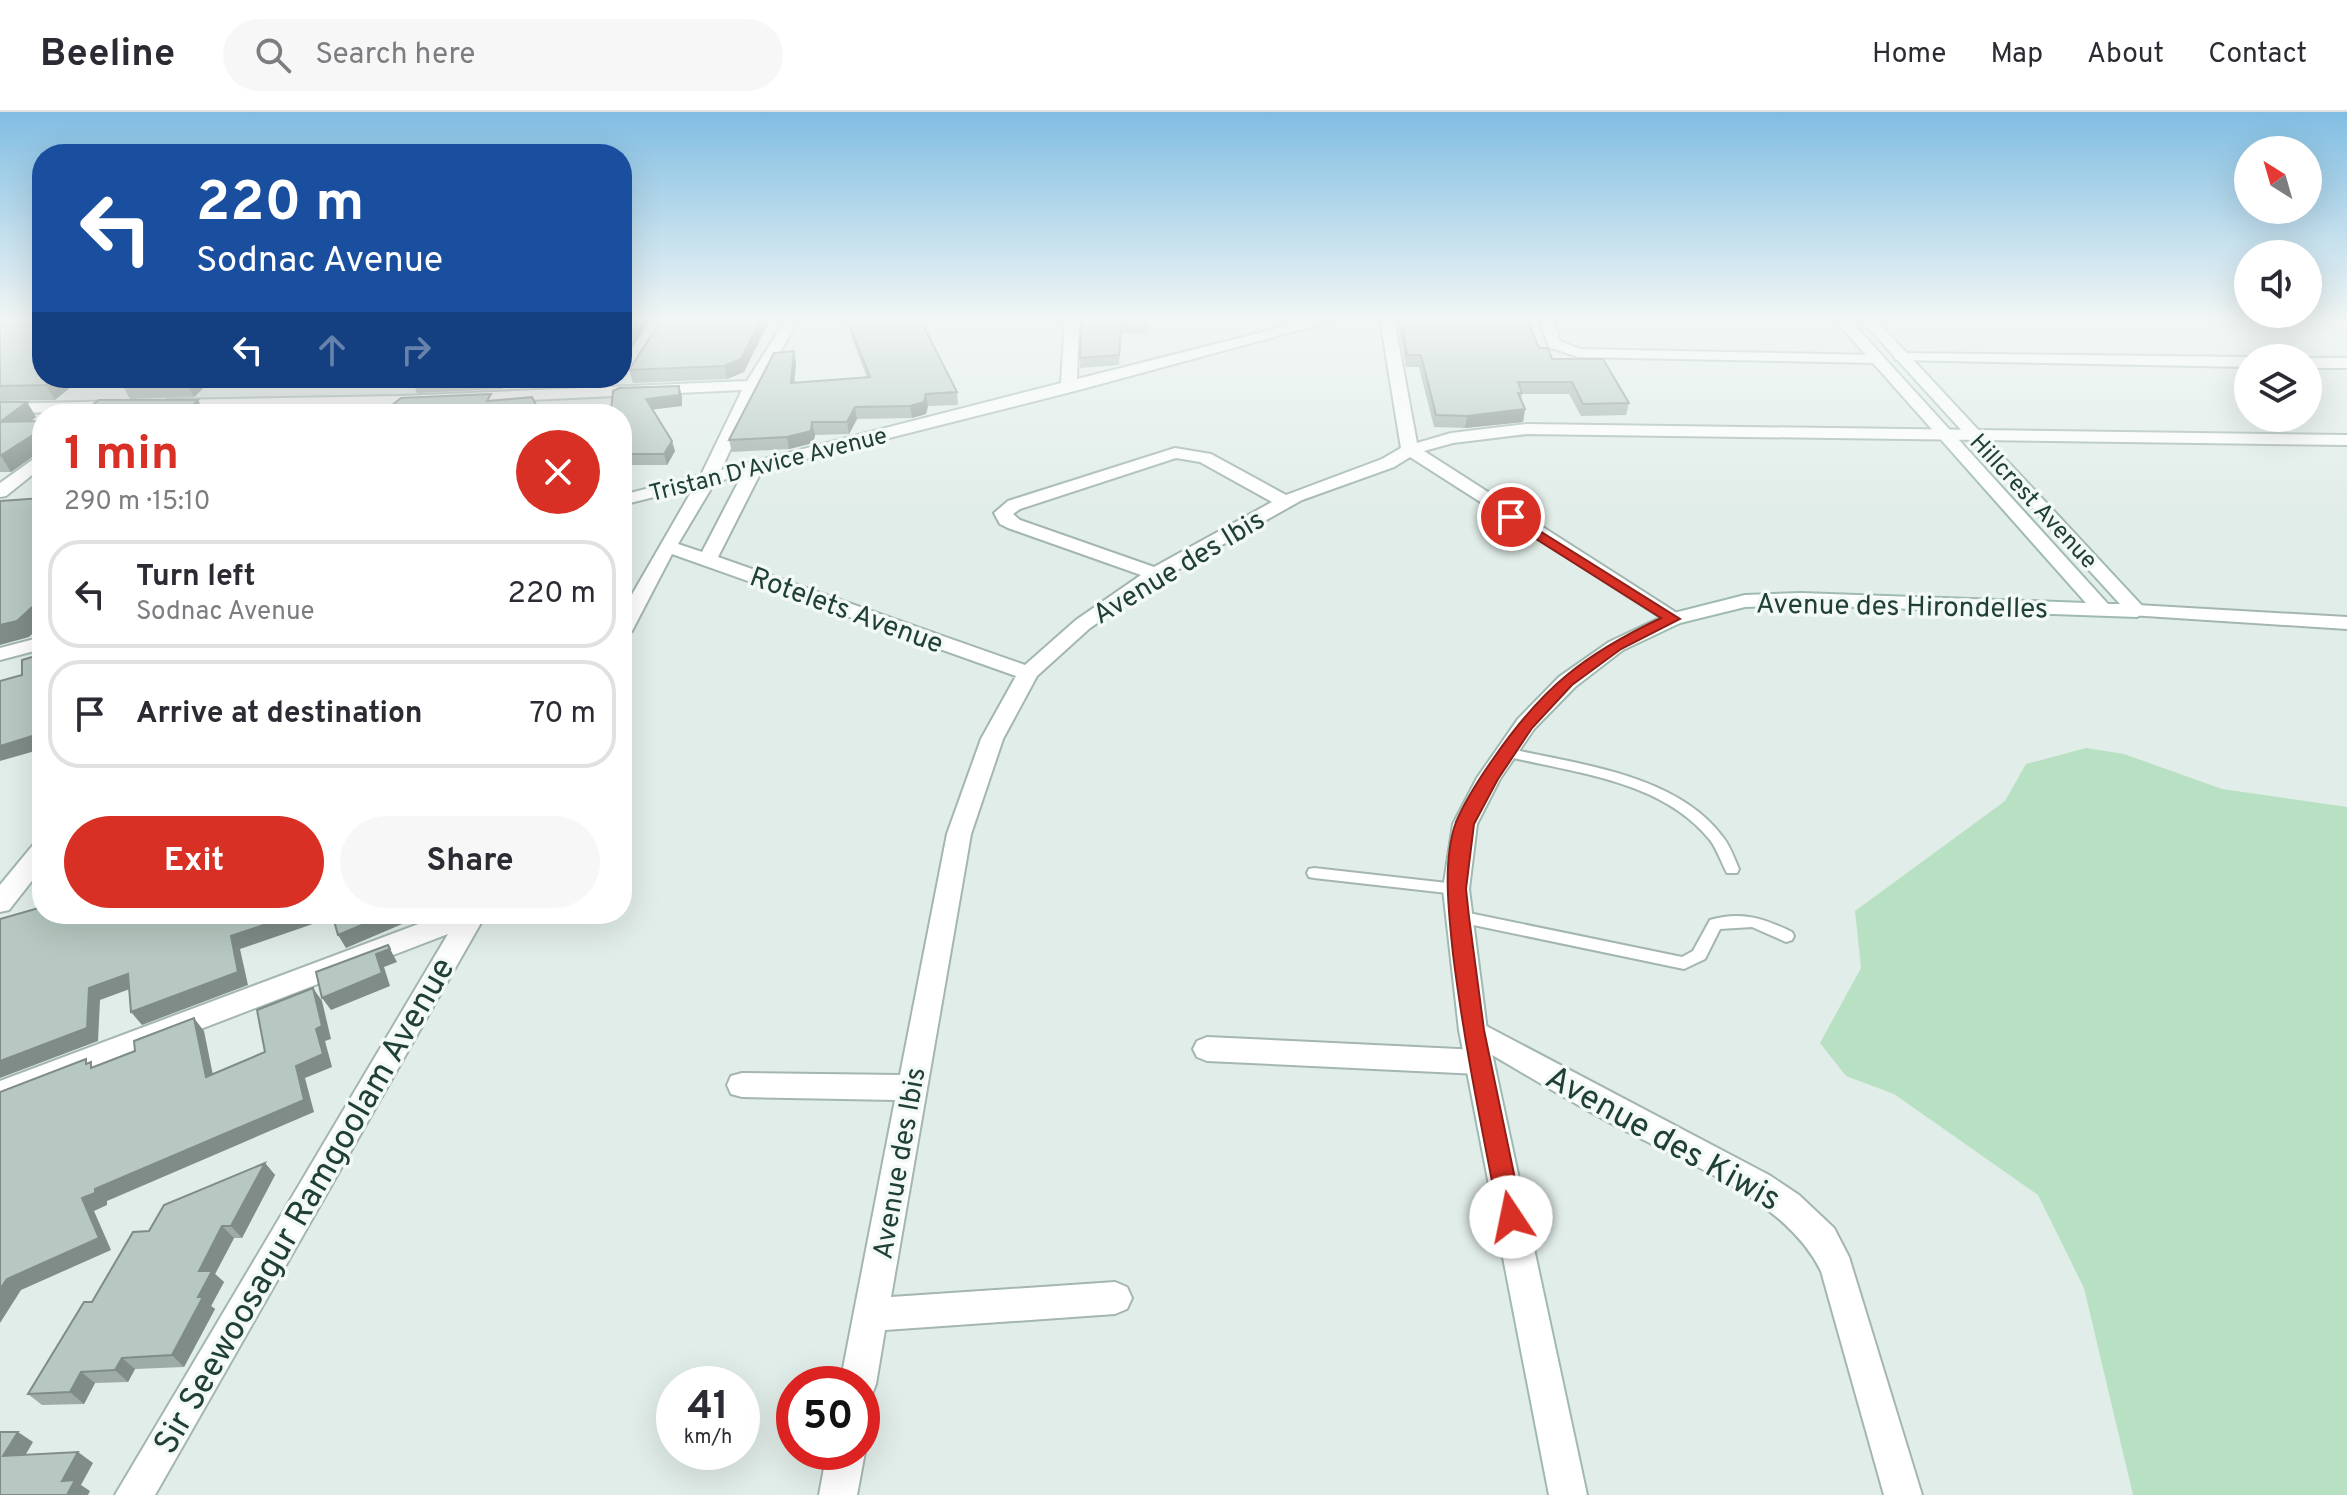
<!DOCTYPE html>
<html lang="en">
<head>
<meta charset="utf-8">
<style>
	:root { --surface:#fff; --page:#f7f7f7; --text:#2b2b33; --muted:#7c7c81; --line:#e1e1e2; --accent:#d93025 }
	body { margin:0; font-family:Overpass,sans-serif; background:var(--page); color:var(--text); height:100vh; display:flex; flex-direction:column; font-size:30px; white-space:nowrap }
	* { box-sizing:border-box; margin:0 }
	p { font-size:26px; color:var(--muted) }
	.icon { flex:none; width:44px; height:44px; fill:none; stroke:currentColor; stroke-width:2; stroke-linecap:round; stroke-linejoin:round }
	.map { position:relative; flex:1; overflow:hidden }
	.drawer { position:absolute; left:32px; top:292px; width:600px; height:520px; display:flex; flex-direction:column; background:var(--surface); border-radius:32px; box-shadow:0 8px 32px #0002 }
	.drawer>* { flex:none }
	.guide { position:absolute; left:32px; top:32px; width:600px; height:244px; border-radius:32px; box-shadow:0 8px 32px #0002; background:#1a4fa0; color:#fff; overflow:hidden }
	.needle { width:52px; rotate:323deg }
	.controls { position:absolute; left:2234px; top:24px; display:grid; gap:16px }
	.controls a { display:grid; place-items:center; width:88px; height:88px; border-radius:50%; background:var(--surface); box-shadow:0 8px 32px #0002; font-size:40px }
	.speed { position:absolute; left:656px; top:1254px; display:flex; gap:16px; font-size:40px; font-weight:700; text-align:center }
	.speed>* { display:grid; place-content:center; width:104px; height:104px; border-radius:50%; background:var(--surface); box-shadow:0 8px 32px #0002; line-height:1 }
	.speed small { font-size:20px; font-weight:400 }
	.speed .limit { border:12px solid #d22; background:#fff; color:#111 }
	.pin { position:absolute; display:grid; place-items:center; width:68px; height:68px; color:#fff; margin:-34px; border:4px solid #fff; border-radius:50%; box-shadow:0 2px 8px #0007 }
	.me { position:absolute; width:88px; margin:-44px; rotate:349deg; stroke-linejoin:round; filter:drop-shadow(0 0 6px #0008) }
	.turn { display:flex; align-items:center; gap:28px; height:168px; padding:0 32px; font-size:36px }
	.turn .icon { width:104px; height:104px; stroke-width:2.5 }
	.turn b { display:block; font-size:56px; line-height:68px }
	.lanes { display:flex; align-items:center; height:76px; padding:0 32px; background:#0003; justify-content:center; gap:40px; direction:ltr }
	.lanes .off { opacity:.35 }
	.round { display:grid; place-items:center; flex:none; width:84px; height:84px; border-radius:42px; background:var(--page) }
	.head { display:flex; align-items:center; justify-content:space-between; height:136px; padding:0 32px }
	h1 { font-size:48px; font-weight:700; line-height:60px; color:var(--accent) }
	.primary-button { display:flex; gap:16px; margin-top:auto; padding:16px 32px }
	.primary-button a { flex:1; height:92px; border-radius:48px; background:var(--accent); color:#fff; font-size:32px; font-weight:700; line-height:92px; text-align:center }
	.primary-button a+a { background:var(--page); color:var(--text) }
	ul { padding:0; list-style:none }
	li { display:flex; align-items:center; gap:24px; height:108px; margin:0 16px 12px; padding:0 16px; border:4px solid var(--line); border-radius:32px }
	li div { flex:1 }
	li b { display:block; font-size:30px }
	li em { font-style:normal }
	header { display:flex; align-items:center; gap:48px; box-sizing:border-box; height:112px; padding:0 40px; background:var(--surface); border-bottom:2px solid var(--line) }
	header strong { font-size:38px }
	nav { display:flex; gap:44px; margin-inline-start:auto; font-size:28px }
	.search { width:560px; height:72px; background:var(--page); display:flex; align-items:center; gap:20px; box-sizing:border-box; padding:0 28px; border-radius:44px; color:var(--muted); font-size:30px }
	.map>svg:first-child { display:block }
	.green { fill:#b8e1c3 }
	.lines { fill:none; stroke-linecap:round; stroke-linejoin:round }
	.lane-casing { stroke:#a3b6af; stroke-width:4 }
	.street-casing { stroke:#a3b6af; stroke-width:4 }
	.secondary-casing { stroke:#9fbab1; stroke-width:4 }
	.lane { fill:#fff; fill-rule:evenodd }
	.street { fill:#fff; fill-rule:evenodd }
	.secondary { fill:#fff; fill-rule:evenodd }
	.wall { fill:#9daca6 }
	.shaded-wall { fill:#7f8c87 }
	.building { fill:#b6c8c1; stroke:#7f8c87; stroke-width:2 }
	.route { fill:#d93025; stroke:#8d1f18; stroke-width:2 }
	.labels { text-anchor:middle; stroke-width:7; stroke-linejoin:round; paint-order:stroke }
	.far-street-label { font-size:24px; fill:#204037; stroke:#f2f9f6 }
	.street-label { font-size:28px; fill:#204037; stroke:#f2f9f6 }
	.near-street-label { font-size:34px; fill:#204037; stroke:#f2f9f6 }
</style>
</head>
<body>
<header>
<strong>Beeline</strong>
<div class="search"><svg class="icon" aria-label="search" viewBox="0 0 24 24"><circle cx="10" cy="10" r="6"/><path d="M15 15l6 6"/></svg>Search here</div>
<nav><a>Home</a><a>Map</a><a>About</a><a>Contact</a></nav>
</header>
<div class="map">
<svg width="2347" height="1383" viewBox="0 0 2347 1383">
	<rect width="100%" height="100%" fill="#e1ede8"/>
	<path class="green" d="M2086 636 2124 642 2222 677 2347 695V1383H2133L2084 1176 2038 1083 1894 982 1846 964 1820 931 1861 856 1855 799 2005 689 2026 652Z"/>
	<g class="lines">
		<defs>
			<path id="lane" d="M1506 636C1576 652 1676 662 1722 724 1730 733 1734 746 1739 757L1737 761H1727C1721 750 1717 737 1710 728 1661 667 1572 661 1501 643L1499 640Z
				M1314 756 1456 772 1461 773 1464 777 1461 781 1456 782 1314 766 1309 765 1307 761 1309 757Z
				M1459 799 1682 845 1693 839 1710 808C1741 799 1763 806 1792 820L1794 824 1792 828 1786 830 1752 815 1720 817 1705 847 1684 857 1454 809 1451 805 1454 801Z"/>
			<path id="street" d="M786 207H800L760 273 721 358 1061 271 1065 207H1079L1077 267 1314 207H1340L1075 279 762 358 718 445 1025 553 1076 508 1141 463 1008 416 1000 412 994 401 1008 389 1175 336 1211 342 1286 383 1382 347 1401 336 1380 207H1394L1417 331 1451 321 1527 312 2347 323V333L1527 322 1453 331 1424 339 1680 503 1683 507 1680 511 1673 513 1410 345 1394 355 1302 388 1163 466 1090 516 1037 564 1003 627 971 722 891 1185 1115 1170 1127 1175 1132 1186 1127 1197 1115 1202 885 1218 876 1272 871 1285 862 1288V1272H840L895 988 742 985 731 982 727 973 731 964 742 961 900 963 947 722 981 627 1016 564 672 442 632 519 622 525V500L694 375 622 393V383L701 363 742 278 401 294 167 298 159 293 167 288 401 284 747 269ZM1176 346 1200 350 1272 390 1154 455 1020 408 1013 402 1020 397ZM742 363 702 440 678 432 715 370Z
				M1539 207H1553L1560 229 1580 237 1876 243 1883 247 1876 251 1578 245 1549 235Z
				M1901 241 2248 245 2250 246 2248 255 1896 248 1894 245Z
				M2308 246H2347V256H2308Z
				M123 289 131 294 129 297 0 302V292Z
				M42 341V355L6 384 0 385V371Z
				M2137 493 2347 505V517L2130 503 2127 499Z
				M42 525V537L0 548V536Z
				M42 730V756L9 798 0 800V773L33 733Z
				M445 802H486L155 1383H115L448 822 0 994V969Z
				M1473 907 1769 1063 1799 1083 1834 1116 1849 1145 1922 1383H1884L1821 1159C1783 1083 1677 1048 1605 1008 1557 982 1510 953 1463 926L1459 918 1463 910Z
				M1207 925 1479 938 1489 942 1494 950 1489 958 1479 962 1207 949 1197 945 1193 937 1197 929Z
				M862 1334 865 1340 857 1383H819L827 1340H862Z"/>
			<path id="secondary" d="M1834 207H1849L2108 492H2120L1860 207H1875L2147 499 2137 505 1801 493 1745 495 1680 511 1623 538 1575 575 1534 617 1500 667 1477 712 1469 777 1487 918 1587 1383H1549L1459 918 1443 777 1453 712 1477 666 1518 607 1559 565 1609 530 1666 503 1745 483 1801 481 2086 491Z"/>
		</defs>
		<use href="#lane" class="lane-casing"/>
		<use href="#street" class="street-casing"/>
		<use href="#secondary" class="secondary-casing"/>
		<use href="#lane" class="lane"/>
		<use href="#street" class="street"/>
		<use href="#secondary" class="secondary"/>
	</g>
	<path class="wall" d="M0 207 42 266H82L55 288 0 289Z
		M662 207H770L744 260 727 267 633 271 629 258Z
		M845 207H920L957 280 958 293 928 294 926 302 912 306 857 307 849 322 815 323 813 331 789 337 732 340 729 328 796 251 794 271 867 266Z
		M1081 207H1151L1148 222 1122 221 1119 253 1080 256Z
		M1397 207H1526L1539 236 1552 247 1629 291 1626 303 1581 304 1569 282H1522L1521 288 1525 297 1523 310 1465 316 1434 315 1419 255H1406Z
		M133 266H214L194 285 130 287 123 274Z
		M413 266H508L502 277 417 281 412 268Z
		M565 266H616L609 272 568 274Z
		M679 274 682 284V294L652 297 675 339 667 353H624L622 340 627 332 622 323V302H612L611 299Z
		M0 290H27L36 305 30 310 42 344V359L32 345 11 360H0Z
		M265 1051 275 1063 242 1126H234L215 1162 224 1170 211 1194 215 1197 184 1255 135 1257 128 1270 95 1271 84 1292 42 1293 28 1282 92 1190 149 1119Z"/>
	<path class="shaded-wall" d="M640 207H651L622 252V235Z
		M761 207H770L744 260 727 267 724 254Z
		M794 239 796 251 793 284 791 271Z
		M55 266H82L55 288 46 273Z
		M194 266H214L194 285 187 273Z
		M498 266H508L502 277Z
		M608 266H616L609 272Z
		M679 274 682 284V294L649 298 646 287Z
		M926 282 928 294 926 302 912 306 910 294Z
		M198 288 205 301 211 295 214 302H193L190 296Z
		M27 290 36 305 9 325 0 310Z
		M855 295 857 307 849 322 847 310Z
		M1525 297 1523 310 1465 316 1467 304Z
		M812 310 815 323 813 331 789 337 787 325Z
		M33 323 42 338 11 360 1 344Z
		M672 329 675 339 667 353 664 342Z
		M622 404 625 413 626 437 622 446Z
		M42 486V513L29 525 0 533V513Z
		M42 621V637L0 649V654V634Z
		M296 802H335L336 804 240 837 248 873 142 913 131 900 231 824Z
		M388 802H412L414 807 346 836 338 823Z
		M388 833 397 850 384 855 390 874 331 898 322 886Z
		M128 862 138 874 100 888 98 929 0 966V949L89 876Z
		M313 876 322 889 331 927 325 929 332 955 305 966 314 1000 107 1089V1093L94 1099 111 1138 21 1178 0 1211V1177L7 1167 82 1086 95 1077 296 954 316 917Z
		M194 906 204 919 216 978 206 965Z
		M265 1051 275 1063 242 1126 231 1114Z
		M222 1114 234 1126 215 1162 224 1170 211 1194 215 1197 184 1255 172 1243 198 1185 199 1159Z
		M122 1246 135 1257 128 1270 115 1258Z
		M81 1260 95 1271 84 1292 70 1280Z
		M18 1320 33 1330 19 1354 3 1344Z
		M78 1340 93 1351 81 1373 90 1379 88 1383H67L62 1369Z"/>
	<path class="building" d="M0 207H42V266H55L46 273 0 274Z
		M622 207H640L622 235Z
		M662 207H761L741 247 724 254 629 258Z
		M847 207H920L957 280 926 282 924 290 910 294 855 295 847 310H812L811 319 787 325 729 328 774 241 794 239 791 271 870 265Z
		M1081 207H1149L1148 212 1121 211 1119 243 1080 246Z
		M1401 207H1526L1539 236H1548L1552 247H1603L1629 291 1583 292 1572 270H1518L1522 281H1518L1525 297 1467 304 1436 303 1421 243H1407Z
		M133 266H194L187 273 123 274Z
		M413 266H458L412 268Z
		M679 274V283L646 287 672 329 664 342H622L629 330 622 318V302H613L611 299 613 279 619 276Z
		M491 282 487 289 532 285 541 302H378L386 293 391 294 401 286Z
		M99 288H198L190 296 211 295 204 302H81Z
		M0 290H27L0 310Z
		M42 309V344H32L35 340 33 323 0 344V310Z
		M42 386V486L17 509 0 513V389Z
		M42 542V621L0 634V569L22 563V548Z
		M42 795V802H296L231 824 238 860 131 900 128 862 89 876 87 916 0 949V807Z
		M332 802H388L338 823Z
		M388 833 390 837 376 842 382 861 322 886 316 860Z
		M313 876 322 914 316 917 323 942 296 954 304 988 95 1077V1081L82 1086 99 1126 7 1167 0 1177V980L86 947V952L91 950V956L135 939 134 929 194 906 206 965 265 940 257 898Z
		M265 1051 231 1114H222L199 1159H212L198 1185H203L172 1243 122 1246 115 1258 81 1260 70 1280 28 1282 84 1190H92L133 1120 149 1119 164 1093Z
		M0 1320H18L3 1344 78 1340 62 1369 75 1368 67 1383H0Z"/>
	<linearGradient id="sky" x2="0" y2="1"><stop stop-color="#80bde2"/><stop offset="0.52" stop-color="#f2f7f5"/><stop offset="1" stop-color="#f2f7f5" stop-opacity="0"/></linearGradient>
	<rect width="2347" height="401" fill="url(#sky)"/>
	<path class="route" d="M1511 401 1680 507 1621 537 1572 573 1532 616 1498 667 1474 712 1466 777 1469 805 1484 918 1523 1105 1519 1112 1511 1116 1502 1112 1499 1105C1482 1017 1464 931 1453 842 1449 802 1442 749 1456 710 1465 689 1479 667 1493 647 1542 576 1583 543 1661 506L1506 408V402Z"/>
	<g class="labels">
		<g class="far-street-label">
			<text transform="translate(768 352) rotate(-14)" y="8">Tristan D'Avice Avenue</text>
			<text transform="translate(2034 389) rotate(47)" y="8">Hillcrest Avenue</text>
		</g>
		<g class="street-label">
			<text transform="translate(1178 454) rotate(-31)" y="10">Avenue des Ibis</text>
			<text transform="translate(1902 493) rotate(1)" y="10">Avenue des Hirondelles</text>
			<text transform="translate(847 497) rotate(20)" y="10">Rotelets Avenue</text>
			<text transform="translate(898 1051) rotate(-80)" y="10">Avenue des Ibis</text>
		</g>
		<g class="near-street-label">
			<text transform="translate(1664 1025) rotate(29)" y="12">Avenue des Kiwis</text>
			<text transform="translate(303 1093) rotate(-60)" y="12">Sir Seewoosagur Ramgoolam Avenue</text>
		</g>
	</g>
</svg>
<div class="controls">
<a><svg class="needle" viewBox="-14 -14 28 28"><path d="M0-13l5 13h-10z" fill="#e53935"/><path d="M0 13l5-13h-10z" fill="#7c7c81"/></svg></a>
<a><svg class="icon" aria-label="sound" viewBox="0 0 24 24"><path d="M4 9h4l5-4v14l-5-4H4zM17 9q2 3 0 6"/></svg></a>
<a><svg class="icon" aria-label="layers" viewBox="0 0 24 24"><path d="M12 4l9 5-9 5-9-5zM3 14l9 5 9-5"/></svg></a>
</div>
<div class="speed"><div>41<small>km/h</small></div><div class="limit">50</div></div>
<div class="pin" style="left:1511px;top:405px;background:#d93025"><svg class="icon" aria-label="arrive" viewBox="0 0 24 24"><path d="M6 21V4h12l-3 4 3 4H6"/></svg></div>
<svg class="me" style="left:1511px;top:1105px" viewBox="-20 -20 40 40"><circle r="19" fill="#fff"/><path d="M0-13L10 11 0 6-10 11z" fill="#d93025"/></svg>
<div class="guide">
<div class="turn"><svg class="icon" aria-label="left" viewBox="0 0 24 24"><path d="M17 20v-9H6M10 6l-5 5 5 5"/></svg><div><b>220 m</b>Sodnac Avenue</div></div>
<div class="lanes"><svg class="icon" aria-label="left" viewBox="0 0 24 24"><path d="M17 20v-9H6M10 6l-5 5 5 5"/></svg><svg class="icon off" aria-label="ahead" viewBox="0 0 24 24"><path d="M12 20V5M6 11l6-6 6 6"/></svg><svg class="icon off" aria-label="right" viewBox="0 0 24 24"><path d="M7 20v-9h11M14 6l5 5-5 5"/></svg></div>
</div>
<section class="drawer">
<div class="head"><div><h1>1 min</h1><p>290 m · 15:10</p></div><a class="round" style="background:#d93025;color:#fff"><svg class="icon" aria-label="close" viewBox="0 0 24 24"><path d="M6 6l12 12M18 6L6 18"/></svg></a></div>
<ul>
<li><svg class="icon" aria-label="left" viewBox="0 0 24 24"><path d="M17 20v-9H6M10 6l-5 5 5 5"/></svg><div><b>Turn left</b><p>Sodnac Avenue</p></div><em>220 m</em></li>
<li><svg class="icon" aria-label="arrive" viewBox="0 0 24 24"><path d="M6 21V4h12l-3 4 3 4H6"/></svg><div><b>Arrive at destination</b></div><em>70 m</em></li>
</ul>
<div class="primary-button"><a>Exit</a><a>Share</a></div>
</section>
</div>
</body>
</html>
